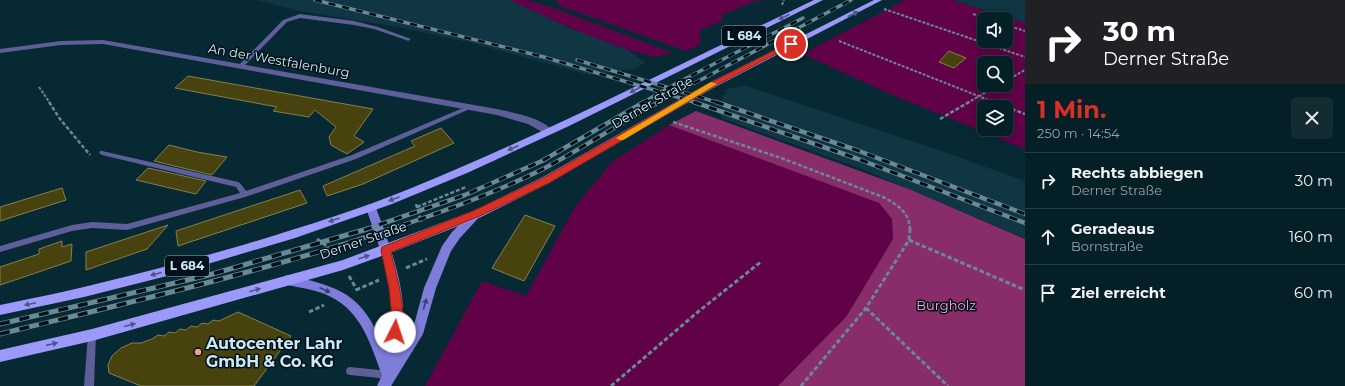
<!DOCTYPE html>
<html lang="de">
<head>
<meta charset="utf-8">
<style>
	:root { --surface:#051f26; --page:#132c32; --text:#f1f3f6; --muted:#97a2a7; --line:#263d43; --accent:#d93025 }
	body { margin:0; font-family:Montserrat,sans-serif; background:var(--page); color:var(--text); height:100vh; display:flex; flex-direction:column; font-size:15px; white-space:nowrap }
	* { box-sizing:border-box; margin:0 }
	p { font-size:13px; color:var(--muted) }
	.icon { flex:none; width:22px; height:22px; fill:none; stroke:currentColor; stroke-width:2; stroke-linecap:round; stroke-linejoin:round }
	.map { position:relative; flex:1; overflow:hidden }
	.side { display:flex; flex-direction:column; background:var(--surface); width:320px }
	.side>* { flex:none }
	.banner { background:#202124; color:#fff; overflow:hidden }
	.tools { position:absolute; left:977px; top:12px; display:grid; gap:8px }
	.tools a { display:grid; place-items:center; width:36px; height:36px; border-radius:6px; background:var(--surface); box-shadow:0 2px 10px #0003,0 0 0 1px var(--line); font-size:20px }
	.pin { position:absolute; display:grid; place-items:center; width:34px; height:34px; color:#fff; margin:-17px; border:2px solid #fff; border-radius:50%; box-shadow:0 1px 4px #0007 }
	.me { position:absolute; width:44px; margin:-22px; rotate:4deg; stroke-linejoin:round; filter:drop-shadow(0 0 3px #0008) }
	.turn { display:flex; align-items:center; gap:14px; height:84px; padding:0 12px; font-size:18px }
	.turn .icon { width:52px; height:52px; stroke-width:2.5 }
	.turn b { display:block; font-size:28px; line-height:34px }
	.round { display:grid; place-items:center; flex:none; width:42px; height:42px; border-radius:6px; background:var(--page) }
	.overview { display:flex; align-items:center; justify-content:space-between; height:68px; padding:0 12px }
	h1 { font-size:24px; font-weight:700; line-height:30px; color:var(--accent) }
	ul { padding:0; list-style:none }
	li { display:flex; align-items:center; gap:12px; height:56px; padding:0 12px; border-top:1px solid var(--line) }
	li div { flex:1 }
	li b { display:block; font-size:15px }
	li em { font-style:normal }
	main { display:flex; flex:1; min-height:0 }
	.map>svg:first-child { display:block }
	.built { fill:#0f3642 }
	.green { fill:#610248; fill-rule:evenodd }
	.forest { fill:#882c6a }
	.building { fill:#48420e; stroke:#857f4e }
	.lines { fill:none; stroke-linecap:round; stroke-linejoin:round }
	.path-far2 { stroke:#698994; stroke-width:2; stroke-dasharray:3 1.5; stroke-linecap:butt }
	.path-far1 { stroke:#698994; stroke-width:2.5; stroke-dasharray:4 2; stroke-linecap:butt }
	.path { stroke:#698994; stroke-width:3; stroke-dasharray:4.5 2.5; stroke-linecap:butt }
	.lane { fill:#5e5e98; fill-rule:evenodd }
	.street { fill:#5e5e98; fill-rule:evenodd }
	.secondary { fill:#7f7dda; fill-rule:evenodd }
	.primary { fill:#9b9afa; fill-rule:evenodd }
	.rail-far2-casing { stroke:#698994; stroke-width:3.5 }
	.rail-far1-casing { stroke:#698994; stroke-width:4.5 }
	.rail-casing { stroke:#698994; stroke-width:5 }
	.rail-far2 { stroke:#001018; stroke-width:2.5; stroke-dasharray:7; stroke-linecap:butt }
	.rail-far1 { stroke:#001018; stroke-width:3; stroke-dasharray:8; stroke-linecap:butt }
	.rail { stroke:#001018; stroke-width:3.5; stroke-dasharray:10; stroke-linecap:butt }
	.oneway { fill:#4e5589 }
	.oneway2 { fill:#39416f }
	.route { fill:#d93025; stroke:#8d1f18 }
	.slow { fill:#f59e0b }
	.poi-dot { fill:#f2a07f; stroke:#001018; stroke-width:1.5 }
	.labels { text-anchor:middle; stroke-width:3; stroke-linejoin:round; paint-order:stroke }
	.shield { fill:#001018; stroke:#8fa9b3; stroke-width:1 }
	.shield-label { font-size:12px; font-weight:bold; fill:#cceaf5 }
	.street-label { font-size:13px; fill:#cceaf5; stroke:#001018 }
	.park-label { font-size:13px; fill:#f3a8d5; stroke:#001018 }
	.near-poi-label { font-size:16px; font-weight:bold; fill:#cceaf5; stroke:#001018; text-anchor:start }
</style>
</head>
<body>
<main>
<div class="map">
<svg width="1025" height="386" viewBox="0 0 1025 386">
	<rect width="100%" height="100%" fill="#072933"/>
	<path class="built" d="M257 0H510L572 29 628 50 645 63 634 69 589 75 472 43 398 27 299 11Z
		M953 0H1025V23Z
		M746 86 936 149 1025 181V238L864 170 721 118 723 96 727 93 725 89Z"/>
	<path class="green" d="M510 0H526L551 7 673 53 655 57 625 49 572 29Z
		M557 0H770L755 1 722 15V21L700 30V45L686 51 558 5Z
		M905 0H952L1025 23V149L890 94 803 54ZM984 19H1006V41H984ZM984 63H1006V85H984ZM984 107H1006V129H984Z
		M669 125 879 203 892 219 893 239 846 317 778 386H425L482 281 526 296 575 207 612 162Z"/>
	<path class="forest" d="M696 111 909 189 1025 239V386H778L846 317 893 239 892 219 879 203 669 125Z"/>
	<path class="building" d="M949 51 966 58 954 68 939 62Z
		M188 76 373 109 354 136 364 142 347 154 331 145 329 137 336 127 315 110 309 117 273 111 277 107 175 88Z
		M441 128 454 143 363 184 327 196 323 186 415 146 411 141Z
		M169 145 197 152 227 157 212 175 154 161Z
		M148 168 206 181 196 194 136 180Z
		M62 188 66 200 0 221V207Z
		M300 190 307 203 178 246 176 231Z
		M525 215 555 226 524 281 492 268Z
		M168 225 147 249 86 270V252Z
		M62 241V247L72 244 71 261 0 285V267L39 254V249Z
		M238 312 291 336 254 386H141L109 373 108 365 112 356 121 348 132 343H141L152 339 158 335 164 336 169 332 175 333 180 329 186 330 191 326 197 327 202 323 208 324 213 320 219 321Z"/>
	<g class="lines">
		<path class="path-far2" d="M782 5 784 0
			M884 9 1025 57
			M973 14 988 19
			M1006 25 1025 31
			M839 41 996 103
			M1006 81 1025 70
			M39 87 50 103
			M967 103 999 85"/>
		<path class="path-far1" d="M49 102 60 119 90 155
			M993 102 1005 107
			M1006 107 1025 114
			M940 119 969 102
			M673 122 781 158 883 197C897 204 910 213 910 230
			M416 204 421 222
			M417 207 466 187"/>
		<path class="path" d="M317 239 336 253
			M909 240 1025 290
			M406 268 427 259
			M349 276 357 290
			M356 290 379 280
			M866 308 948 386
			M309 312 324 305
			M611 386 699 311 762 261
			M801 386 866 308 909 240 910 229"/>
		<path class="lane" d="M300 14 354 21 378 27 411 39 408 41 406 40 374 29 354 25 300 18 287 22 242 68H238V66L283 20Z
			M470 105 473 107 472 108 356 159 245 197 127 230 92 228 72 231 0 252V246L72 225 92 222 127 224 240 193 236 187 102 155 99 153 100 151H102L238 182 240 183 246 191 352 155Z
			M92 331 95 332 96 335 94 386H84L88 335 89 332Z
			M350 367 389 371 392 372 394 375 392 378 389 379 350 375 347 374 346 371 347 368Z"/>
		<path class="street" d="M103 40 497 109C514 113 542 117 554 132L549 135 546 134 528 124 497 115 103 44 61 45 0 53V49L61 41Z"/>
		<path class="secondary" d="M371 204 375 205 376 208C388 240 405 285 403 319 402 330 400 340 399 350L412 332 424 288 442 246 452 232 473 211H481L482 214 460 238 451 251 436 288 423 334 391 386H377L382 375C371 346 362 312 331 297 318 290 302 288 287 285L283 283 281 280 283 277 287 275C345 288 363 295 386 352 388 341 390 330 391 319 393 281 378 243 366 208L367 205Z"/>
		<path class="primary" d="M814 0H823L569 126 467 173 392 204 295 238 167 276 84 297 0 315V305C82 289 163 268 243 245 299 228 355 211 409 189 547 133 680 64 814 0Z
			M874 0H882L713 88 549 183 481 217 390 253 343 270 92 341 0 362V350L92 329 343 260 473 211 543 177 707 84Z"/>
		<defs>
			<path id="rail-far2" d="M315 0 544 57 697 103
				M577 60 719 103
				M642 103 677 83 803 18
				M657 103 851 0"/>
			<path id="rail-far1" d="M694 102 858 159 1025 223
				M716 102 859 151 1025 214
				M364 230 465 195 542 161 644 102
				M388 230C440 213 493 194 543 169 583 148 620 123 659 102"/>
			<path id="rail" d="M0 324 209 275 367 229
				M0 334C131 302 262 272 391 229"/>
		</defs>
		<use href="#rail-far2" class="rail-far2-casing"/>
		<use href="#rail-far1" class="rail-far1-casing"/>
		<use href="#rail" class="rail-casing"/>
		<use href="#rail-far2" class="rail-far2"/>
		<use href="#rail-far1" class="rail-far1"/>
		<use href="#rail" class="rail"/>
	</g>
	<defs><path id="oneway-solid" d="M-6-.8H1V-3.2L6.5 0L1 3.2V.8H-6Z"/></defs>
	<g class="oneway">
		<use href="#oneway-solid" transform="translate(853 14) rotate(-27)"/>
		<use href="#oneway-solid" transform="translate(784 17) rotate(155)"/>
		<use href="#oneway-solid" transform="translate(635 90) rotate(153)"/>
		<use href="#oneway-solid" transform="translate(513 148) rotate(156)"/>
		<use href="#oneway-solid" transform="translate(394 199) rotate(159)"/>
		<use href="#oneway-solid" transform="translate(334 220) rotate(161)"/>
		<use href="#oneway-solid" transform="translate(364 257) rotate(-19)"/>
		<use href="#oneway-solid" transform="translate(156 274) rotate(166)"/>
		<use href="#oneway-solid" transform="translate(255 290) rotate(-16)"/>
		<use href="#oneway-solid" transform="translate(30 304) rotate(168)"/>
		<use href="#oneway-solid" transform="translate(130 325) rotate(-15)"/>
		<use href="#oneway-solid" transform="translate(52 344) rotate(-13)"/>
	</g>
	<g class="oneway2">
		<use href="#oneway-solid" transform="translate(325 290) rotate(24)"/>
		<use href="#oneway-solid" transform="translate(425 304) rotate(-74)"/>
	</g>
	<path class="route" d="M789 43 795 44 713 87 549 183 480 216 391 252C396 275 409 314 399 336L395 337 391 336 390 332 392 318 389 288 381 250 382 247 473 211 543 178 708 84Z"/>
	<path class="slow" d="M711 82 717 84 623 140H620L616 138Z"/>
	<circle class="poi-dot" cx="198" cy="352" r="4"/>
	<g class="labels">
		<g class="shield">
			<rect x="722" y="26" width="44" height="20" rx="3"/>
			<rect x="165" y="256" width="44" height="20" rx="3"/>
		</g>
		<g class="shield-label">
			<text x="744" y="40">L 684</text>
			<text x="187" y="270">L 684</text>
		</g>
		<g class="street-label">
			<text transform="translate(279 60) rotate(10)" y="5">An der Westfalenburg</text>
			<text transform="translate(652 102) rotate(-30)" y="5">Derner Straße</text>
			<text transform="translate(363 240) rotate(-19)" y="5">Derner Straße</text>
		</g>
		<g class="park-label">
			<text x="946" y="310">Burgholz</text>
		</g>
		<g class="near-poi-label">
			<text x="206" y="349">Autocenter Lahr<tspan x="206" dy="18">GmbH &amp; Co. KG</tspan></text>
		</g>
	</g>
</svg>
<div class="tools">
<a><svg class="icon" aria-label="sound" viewBox="0 0 24 24"><path d="M4 9h4l5-4v14l-5-4H4zM17 9q2 3 0 6"/></svg></a>
<a><svg class="icon" aria-label="search" viewBox="0 0 24 24"><circle cx="10" cy="10" r="6"/><path d="M15 15l6 6"/></svg></a>
<a><svg class="icon" aria-label="layers" viewBox="0 0 24 24"><path d="M12 4l9 5-9 5-9-5zM3 14l9 5 9-5"/></svg></a>
</div>
<div class="pin" style="left:791px;top:44px;background:#d93025"><svg class="icon" aria-label="arrive" viewBox="0 0 24 24"><path d="M6 21V4h12l-3 4 3 4H6"/></svg></div>
<svg class="me" style="left:395px;top:332px" viewBox="-20 -20 40 40"><circle r="19" fill="#fff"/><path d="M0-13L10 11 0 6-10 11z" fill="#d93025"/></svg>
</div>
<section class="side">
<div class="banner">
<div class="turn"><svg class="icon" aria-label="right" viewBox="0 0 24 24"><path d="M7 20v-9h11M14 6l5 5-5 5"/></svg><div><b>30 m</b>Derner Straße</div></div>
</div>
<div class="overview"><div><h1>1 Min.</h1><p>250 m · 14:54</p></div><a class="round"><svg class="icon" aria-label="close" viewBox="0 0 24 24"><path d="M6 6l12 12M18 6L6 18"/></svg></a></div>
<ul>
<li><svg class="icon" aria-label="right" viewBox="0 0 24 24"><path d="M7 20v-9h11M14 6l5 5-5 5"/></svg><div><b>Rechts abbiegen</b><p>Derner Straße</p></div><em>30 m</em></li>
<li><svg class="icon" aria-label="ahead" viewBox="0 0 24 24"><path d="M12 20V5M6 11l6-6 6 6"/></svg><div><b>Geradeaus</b><p>Bornstraße</p></div><em>160 m</em></li>
<li><svg class="icon" aria-label="arrive" viewBox="0 0 24 24"><path d="M6 21V4h12l-3 4 3 4H6"/></svg><div><b>Ziel erreicht</b></div><em>60 m</em></li>
</ul>
</section>
</main>
</body>
</html>
